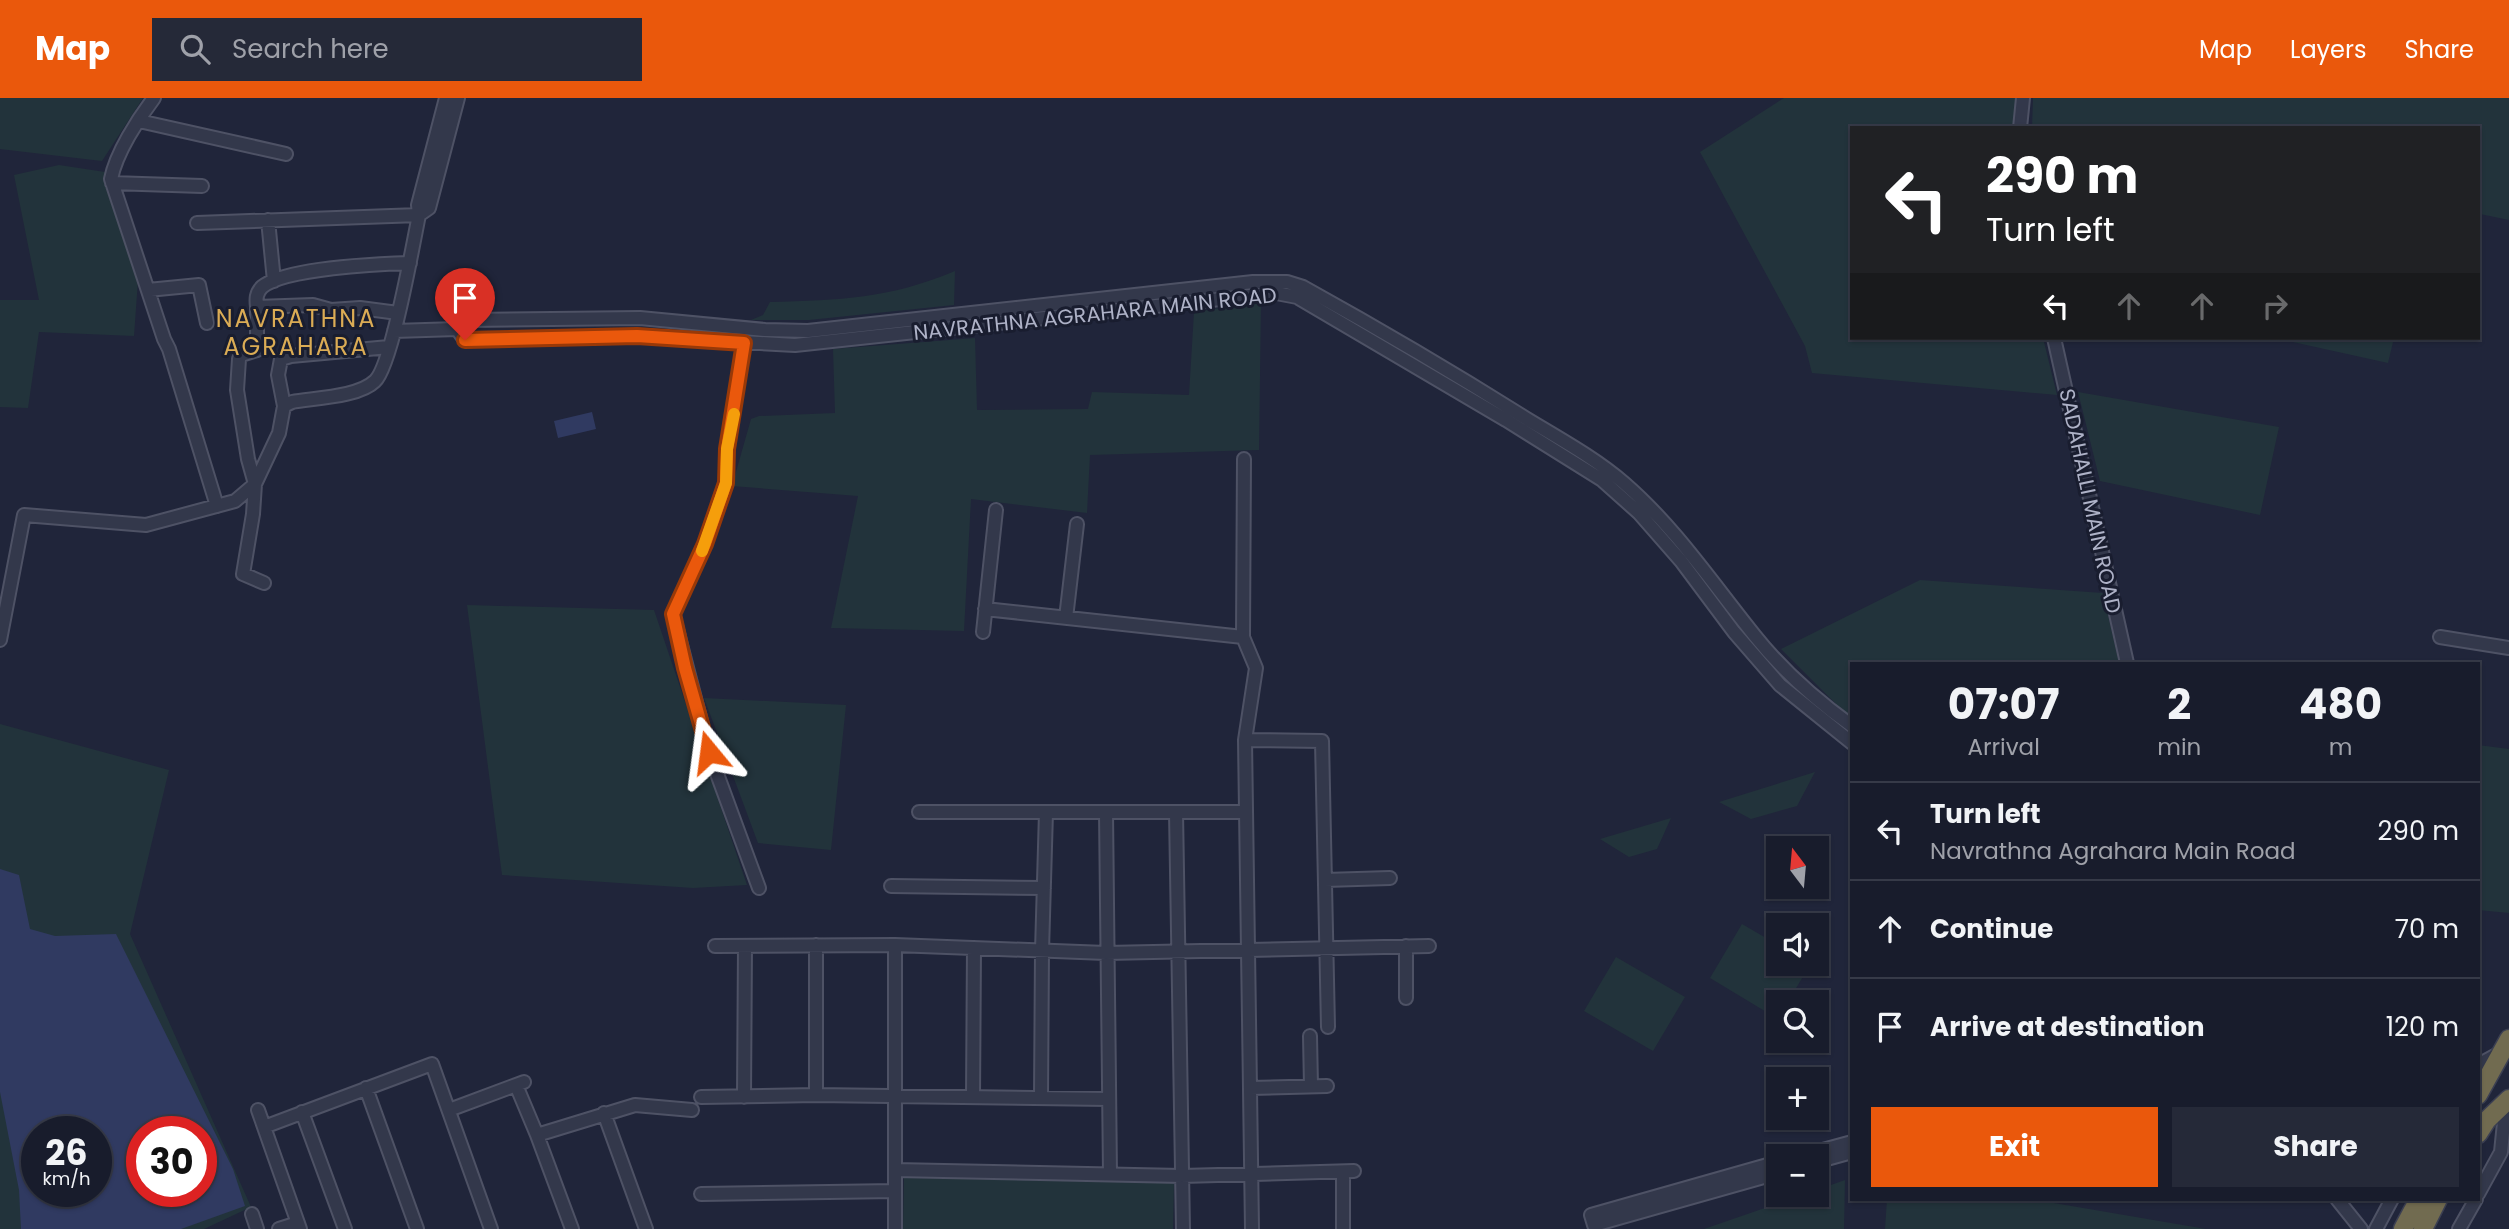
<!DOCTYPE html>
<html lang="en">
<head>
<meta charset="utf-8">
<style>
	:root { --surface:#181c2c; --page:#252938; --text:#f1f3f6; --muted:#9fa1a9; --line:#363a48; --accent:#ea580c }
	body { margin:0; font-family:Poppins,sans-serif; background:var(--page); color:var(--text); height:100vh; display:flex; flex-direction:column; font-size:26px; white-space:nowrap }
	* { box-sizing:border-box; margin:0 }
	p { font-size:23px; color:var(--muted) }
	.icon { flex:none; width:38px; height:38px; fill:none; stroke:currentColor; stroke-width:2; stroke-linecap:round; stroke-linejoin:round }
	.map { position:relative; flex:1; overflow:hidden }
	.side { position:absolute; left:1850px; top:564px; width:630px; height:539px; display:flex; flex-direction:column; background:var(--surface); border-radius:0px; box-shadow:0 2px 5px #0004,0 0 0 2px var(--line) }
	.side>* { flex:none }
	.banner { position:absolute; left:1850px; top:28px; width:630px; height:214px; border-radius:0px; box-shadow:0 2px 5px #0004,0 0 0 2px var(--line); background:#202124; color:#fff; overflow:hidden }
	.needle { width:46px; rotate:344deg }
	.buttons { position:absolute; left:1766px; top:738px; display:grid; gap:14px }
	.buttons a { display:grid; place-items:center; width:63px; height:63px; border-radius:0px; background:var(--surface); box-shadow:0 2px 5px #0004,0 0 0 2px var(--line); font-size:35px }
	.speed { position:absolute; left:21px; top:1018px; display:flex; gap:14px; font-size:35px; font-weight:700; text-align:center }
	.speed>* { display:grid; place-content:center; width:91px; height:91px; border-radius:50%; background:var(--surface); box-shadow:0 2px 5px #0004,0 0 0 2px var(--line); line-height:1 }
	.speed small { font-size:18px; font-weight:400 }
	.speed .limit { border:10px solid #d22; background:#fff; color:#111 }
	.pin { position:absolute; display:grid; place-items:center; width:60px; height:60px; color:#fff; margin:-72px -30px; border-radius:50% 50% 50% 0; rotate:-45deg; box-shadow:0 0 7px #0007 }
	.pin .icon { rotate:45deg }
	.me { position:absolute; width:77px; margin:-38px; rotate:344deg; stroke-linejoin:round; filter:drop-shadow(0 0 5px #0008) }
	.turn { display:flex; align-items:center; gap:24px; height:147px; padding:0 21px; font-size:32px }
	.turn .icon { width:91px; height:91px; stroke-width:2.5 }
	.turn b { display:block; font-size:49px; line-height:60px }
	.lanes { display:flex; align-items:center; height:66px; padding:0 21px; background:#0003; justify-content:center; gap:35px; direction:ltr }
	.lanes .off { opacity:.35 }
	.eta { display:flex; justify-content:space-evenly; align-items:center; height:119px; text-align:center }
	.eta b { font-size:42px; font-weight:700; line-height:49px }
	.action { display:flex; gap:14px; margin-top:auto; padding:14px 21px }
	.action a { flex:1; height:80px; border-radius:0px; background:var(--accent); color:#fff; font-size:28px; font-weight:700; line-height:80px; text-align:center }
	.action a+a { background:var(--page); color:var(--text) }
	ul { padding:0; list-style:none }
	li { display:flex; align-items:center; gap:21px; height:98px; padding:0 21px; border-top:2px solid var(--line) }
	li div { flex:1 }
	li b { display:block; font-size:26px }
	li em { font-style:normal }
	header { display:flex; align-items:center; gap:42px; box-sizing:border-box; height:98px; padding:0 35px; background:var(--accent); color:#fff }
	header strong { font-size:33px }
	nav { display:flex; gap:38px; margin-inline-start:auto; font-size:24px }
	.search { width:490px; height:63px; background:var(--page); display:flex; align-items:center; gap:18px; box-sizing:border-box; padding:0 24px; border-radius:0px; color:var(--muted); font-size:26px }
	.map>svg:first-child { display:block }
	.green { fill:#22333b; fill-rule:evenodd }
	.water { fill:#303a61; fill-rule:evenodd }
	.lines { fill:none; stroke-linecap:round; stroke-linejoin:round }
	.minor-casing { stroke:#4e5265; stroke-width:16 }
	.highway-casing { stroke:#3b3f52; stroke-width:21 }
	.minor { stroke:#33384b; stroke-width:12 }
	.highway { stroke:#716b50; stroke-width:18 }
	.route-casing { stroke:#983908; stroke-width:18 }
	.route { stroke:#ea580c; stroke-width:12 }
	.slow { stroke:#f59e0b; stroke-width:12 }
	.labels { text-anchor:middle; stroke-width:6; stroke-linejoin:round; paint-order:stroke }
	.street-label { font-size:21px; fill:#aeb2c7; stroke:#191d2f }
	.quarter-label { font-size:24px; letter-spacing:2px; fill:#dbac55; stroke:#191d2f }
</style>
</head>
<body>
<header>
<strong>Map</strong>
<div class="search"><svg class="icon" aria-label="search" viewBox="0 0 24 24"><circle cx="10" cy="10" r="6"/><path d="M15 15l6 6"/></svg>Search here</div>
<nav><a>Map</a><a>Layers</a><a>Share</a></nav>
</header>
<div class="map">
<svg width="2509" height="1131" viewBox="0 0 2509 1131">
	<rect width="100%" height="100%" fill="#20253a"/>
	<path class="green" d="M0 0H143L102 63 0 51Z
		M1784 0H2017L2012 30H1852V240H2043L2057 297 1812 275 1805 248 1700 54Z
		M2033 0H2509V122L2480 116 2478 122V30H2032Z
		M59 67 105 74 138 182 134 238 39 234 28 310 0 309V202H39L14 77Z
		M955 173 954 207 809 222H751L763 217 770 204C841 202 888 201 955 173Z
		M1261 204 1259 352 1090 357 1087 415 971 401 964 533 831 530 858 398 732 388 751 321 759 318 835 315 833 251 975 240 977 312 1088 311 1092 294 1189 297 1194 214Z
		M2275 240H2394L2388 265Z
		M2078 294 2279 329 2260 417 2100 383Z
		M1920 482 2103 495 2119 565H1852L1851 619 1844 614 1781 551Z
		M467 507 654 512 747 787 693 790 502 777Z
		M704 600 846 607 831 752 758 745Z
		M0 626 169 672 130 836 251 1109 204 1131H0ZM37 1034H96V1094H37ZM142 1034H201V1094H142Z
		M2478 647 2509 651V815L2478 812Z
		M1815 674 1797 708 1751 721 1719 704Z
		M1671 720 1657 751 1629 759 1600 741Z
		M1742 826 1778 847V866L1810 867 1787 905H1778V921L1710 880Z
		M1616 859 1685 899 1653 953 1584 913Z
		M904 1080 1174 1084 1173 1131H903Z
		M1845 1082 1844 1131H1704L1802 1097H1816L1817 1092Z
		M1887 1101H2031L2206 1131H1885Z"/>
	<path class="water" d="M592 314 596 331 558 340 554 323Z
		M0 771 19 777 30 831 55 838 116 836 233 1071 245 1108 181 1131H21L19 1092 0 994ZM37 1034H96V1094H37ZM142 1034H201V1094H142Z"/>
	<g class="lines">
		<defs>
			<path id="minor" d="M154 0C138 21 116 55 111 81L164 241 169 251 217 408
				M139 23 286 56
				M2020 30 2023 0
				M112 85 202 88
				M268 122 274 183
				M197 125 419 117 429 110 458 0
				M148 192 199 187 207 225
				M257 209V252L241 257 239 261 237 292 248 361 255 386 253 416 243 476 264 485
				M398 215 360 210 331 212 313 207 257 209C256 201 256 195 262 189 285 170 379 166 410 165
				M457 231 465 242 637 238 795 247 1276 195 1297 199 1506 322 1602 382 1639 415 1681 463 1734 534 1780 587 1852 645
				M394 233 457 231 466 222 640 220 765 232 808 233 1253 184H1287L1303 189C1379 231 1454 275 1527 321 1560 341 1595 360 1624 385 1675 429 1713 486 1755 538 1783 573 1816 602 1852 628
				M2054 240 2127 565
				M744 245 727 351 726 385 705 446 673 516 709 654 759 790
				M284 308 278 277 281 261 291 258 389 249
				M1244 361 1243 539 1256 570 1245 642 1252 1131
				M985 511 1243 539
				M1066 520 1077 426
				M983 534 996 412
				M2440 539 2509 550
				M0 542 24 417 146 427 235 403 255 386 279 335 284 308 292 304C314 300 359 299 375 283 392 267 413 146 419 117L418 107 446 0
				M1245 642 1322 643 1328 929
				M919 714H1246
				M1106 714 1110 1076
				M1176 714 1183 1131
				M1325 782 1390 780
				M891 788 1044 790
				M715 848 895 847 1106 855 1429 848
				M1406 848V900
				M1310 938 1311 988
				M2478 967 2500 955
				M516 987 537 1037 572 1131
				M366 990 417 1131
				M1250 990 1327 988
				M816 997V847
				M701 999 816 997 1108 1001
				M744 999 745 848
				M973 999 974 850
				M1041 1000 1042 853 1046 714
				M258 1012 300 1131
				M449 1012 524 984
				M302 1014 345 1131
				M604 1015 646 1131
				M264 1029 432 966 491 1131
				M537 1037 635 1007 692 1012
				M1797 1059 1852 1044
				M1778 1064 1591 1117 1594 1127 1778 1075
				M1816 1064 1852 1054
				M895 1072 1182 1078 1354 1073
				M1343 1074V1131
				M701 1096 895 1093
				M2478 1096 2501 1054 2506 1005
				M2337 1101 2361 1131
				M252 1116 257 1131
				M279 1131 298 1125
				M895 1131V847
				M2376 1131 2392 1101
				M2459 1131 2476 1101"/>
			<path id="highway" d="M2478 997 2509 941
				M2478 1036 2487 1022 2509 1001
				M2403 1131 2419 1101
				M2423 1131 2438 1101"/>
		</defs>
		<use href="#minor" class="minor-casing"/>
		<use href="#highway" class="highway-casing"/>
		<use href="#minor" class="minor"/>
		<use href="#highway" class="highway"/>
	</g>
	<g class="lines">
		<defs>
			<path id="route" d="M465 242 637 238 744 245 727 351 726 385 705 446 673 516 685 570 709 654"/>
		</defs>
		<use href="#route" class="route-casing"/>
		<use href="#route" class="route"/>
		<path class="slow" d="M702 453 726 385 727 351 734 316"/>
	</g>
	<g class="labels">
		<g class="street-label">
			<text transform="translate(1095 216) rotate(-6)" y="7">NAVRATHNA AGRAHARA MAIN ROAD</text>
			<text transform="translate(2090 403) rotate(78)" y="7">SADAHALLI MAIN ROAD</text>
		</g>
		<g class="quarter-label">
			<text x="296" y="229">NAVRATHNA<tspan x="296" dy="28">AGRAHARA</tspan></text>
		</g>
	</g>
</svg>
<div class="buttons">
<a><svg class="needle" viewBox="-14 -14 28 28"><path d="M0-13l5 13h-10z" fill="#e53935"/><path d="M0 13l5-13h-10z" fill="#9fa1a9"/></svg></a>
<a><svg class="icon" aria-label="sound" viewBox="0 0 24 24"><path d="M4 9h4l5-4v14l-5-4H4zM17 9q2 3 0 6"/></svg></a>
<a><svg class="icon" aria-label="search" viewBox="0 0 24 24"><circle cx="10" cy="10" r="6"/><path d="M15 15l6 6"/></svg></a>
<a>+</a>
<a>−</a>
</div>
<div class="speed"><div>26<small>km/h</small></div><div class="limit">30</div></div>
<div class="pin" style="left:465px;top:242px;background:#d93025"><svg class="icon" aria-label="arrive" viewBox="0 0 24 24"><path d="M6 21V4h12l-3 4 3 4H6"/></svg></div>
<svg class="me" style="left:709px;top:654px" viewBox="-20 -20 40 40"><path d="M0-17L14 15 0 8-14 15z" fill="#ea580c" stroke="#fff" stroke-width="4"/></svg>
<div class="banner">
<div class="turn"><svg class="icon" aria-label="left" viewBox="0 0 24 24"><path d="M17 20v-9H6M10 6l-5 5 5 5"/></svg><div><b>290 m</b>Turn left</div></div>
<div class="lanes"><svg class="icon" aria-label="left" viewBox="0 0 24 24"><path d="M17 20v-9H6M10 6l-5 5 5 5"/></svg><svg class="icon off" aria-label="ahead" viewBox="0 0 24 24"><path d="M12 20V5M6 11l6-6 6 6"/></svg><svg class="icon off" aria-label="ahead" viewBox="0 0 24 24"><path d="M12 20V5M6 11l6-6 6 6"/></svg><svg class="icon off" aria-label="right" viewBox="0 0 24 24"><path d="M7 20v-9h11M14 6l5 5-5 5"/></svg></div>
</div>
<section class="side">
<div class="eta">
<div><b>07:07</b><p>Arrival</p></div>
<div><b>2</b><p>min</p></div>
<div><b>480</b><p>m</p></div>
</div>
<ul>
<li><svg class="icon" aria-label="left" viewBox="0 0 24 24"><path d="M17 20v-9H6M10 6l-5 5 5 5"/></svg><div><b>Turn left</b><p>Navrathna Agrahara Main Road</p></div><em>290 m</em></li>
<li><svg class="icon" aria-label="ahead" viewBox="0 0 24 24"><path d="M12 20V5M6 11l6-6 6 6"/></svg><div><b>Continue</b></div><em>70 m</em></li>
<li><svg class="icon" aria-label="arrive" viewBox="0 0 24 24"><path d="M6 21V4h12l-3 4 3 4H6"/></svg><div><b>Arrive at destination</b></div><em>120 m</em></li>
</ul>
<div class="action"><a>Exit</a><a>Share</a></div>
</section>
</div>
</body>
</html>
